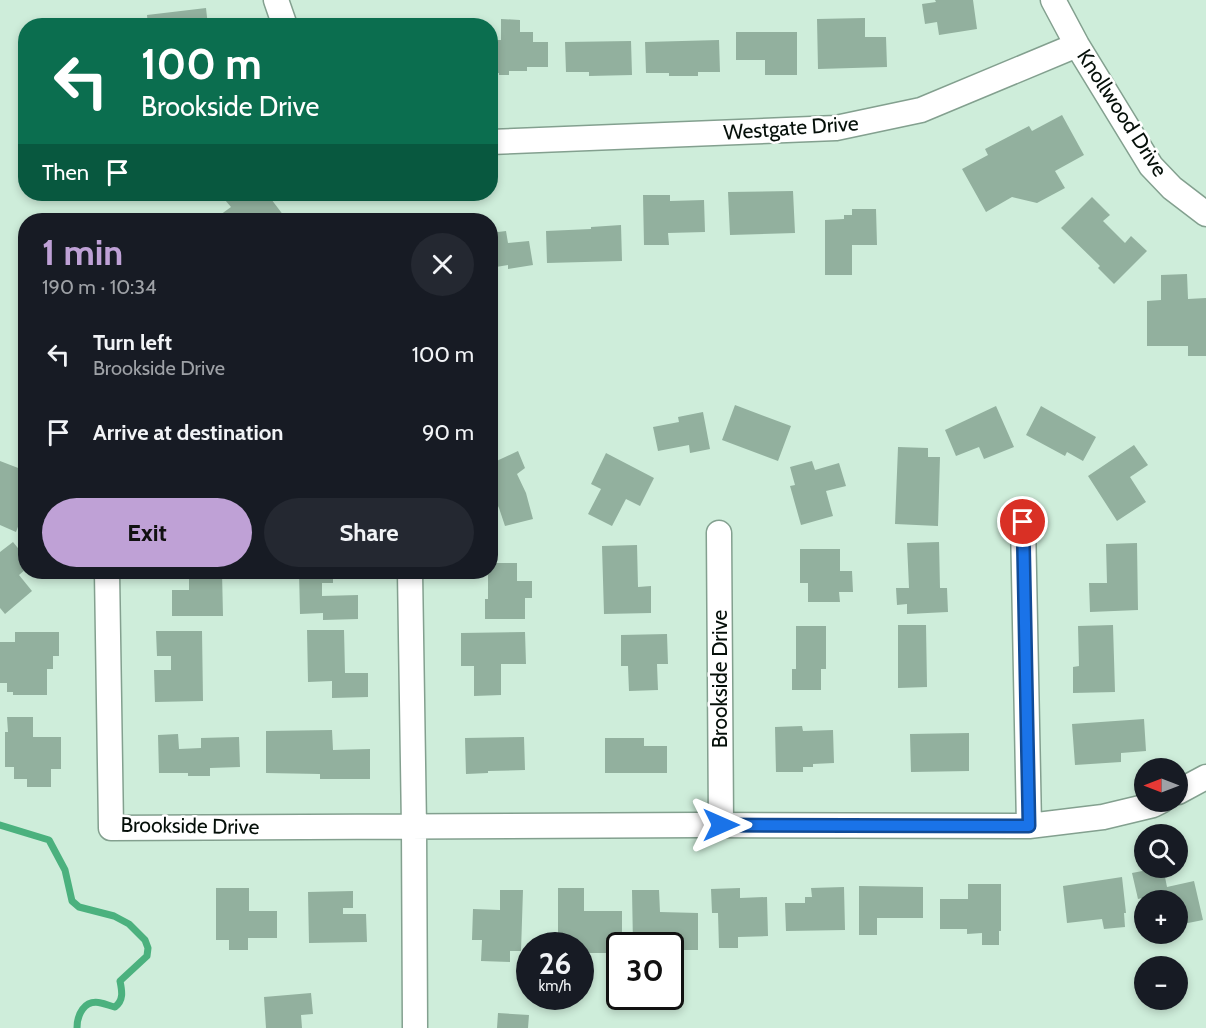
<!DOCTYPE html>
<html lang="en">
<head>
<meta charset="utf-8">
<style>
	:root { --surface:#171b24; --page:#242831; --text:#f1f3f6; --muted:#9ea1a6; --accent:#bfa1d6 }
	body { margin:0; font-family:Cabin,sans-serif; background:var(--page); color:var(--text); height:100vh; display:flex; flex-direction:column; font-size:22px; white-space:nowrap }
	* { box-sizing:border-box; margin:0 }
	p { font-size:20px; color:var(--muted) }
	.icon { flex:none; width:33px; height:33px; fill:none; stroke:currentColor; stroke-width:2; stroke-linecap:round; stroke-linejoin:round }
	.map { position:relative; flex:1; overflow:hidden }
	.details { position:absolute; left:18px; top:213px; width:480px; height:366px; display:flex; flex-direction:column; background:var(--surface); border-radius:24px; box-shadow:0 3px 9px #0003 }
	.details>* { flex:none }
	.guide { position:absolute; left:18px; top:18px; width:480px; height:183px; border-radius:24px; box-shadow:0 3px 9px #0003; background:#0b6e4f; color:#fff; overflow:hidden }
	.needle { width:39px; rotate:270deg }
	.buttons { position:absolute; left:1134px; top:758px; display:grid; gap:12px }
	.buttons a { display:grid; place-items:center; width:54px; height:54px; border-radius:50%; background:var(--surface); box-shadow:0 3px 9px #0003; font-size:30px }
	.speed { position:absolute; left:516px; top:932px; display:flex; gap:12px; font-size:30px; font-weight:700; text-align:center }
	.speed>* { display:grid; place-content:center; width:78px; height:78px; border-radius:50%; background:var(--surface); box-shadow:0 3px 9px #0003; line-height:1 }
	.speed small { font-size:15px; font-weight:400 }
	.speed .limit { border:3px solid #111; border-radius:9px; background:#fff; color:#111 }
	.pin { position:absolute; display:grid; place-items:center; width:51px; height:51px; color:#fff; margin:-26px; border:3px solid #fff; border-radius:50%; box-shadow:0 2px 6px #0007 }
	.me { position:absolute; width:66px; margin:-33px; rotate:90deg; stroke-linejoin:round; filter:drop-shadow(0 0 4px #0008) }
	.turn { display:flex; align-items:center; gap:21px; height:126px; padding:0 24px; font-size:27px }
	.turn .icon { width:78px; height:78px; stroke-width:2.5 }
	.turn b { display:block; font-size:42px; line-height:51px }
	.then { display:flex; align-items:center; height:57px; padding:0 24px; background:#0003; gap:12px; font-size:22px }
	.round { display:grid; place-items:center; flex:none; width:63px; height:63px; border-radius:32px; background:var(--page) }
	.headline { display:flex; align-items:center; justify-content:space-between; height:102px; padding:0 24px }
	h1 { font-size:36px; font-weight:800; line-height:45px; color:var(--accent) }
	.button { display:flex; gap:12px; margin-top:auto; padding:12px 24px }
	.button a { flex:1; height:69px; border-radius:36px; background:var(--accent); color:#111; font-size:24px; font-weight:800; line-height:69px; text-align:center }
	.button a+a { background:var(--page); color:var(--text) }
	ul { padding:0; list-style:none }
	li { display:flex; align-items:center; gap:18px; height:78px; padding:0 24px }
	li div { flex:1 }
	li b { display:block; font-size:22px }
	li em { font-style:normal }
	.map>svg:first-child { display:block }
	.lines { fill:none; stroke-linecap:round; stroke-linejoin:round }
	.stream { stroke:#4bb17e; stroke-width:7 }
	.building { fill:#92b09e }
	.minor-casing { stroke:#83a08f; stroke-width:27 }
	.minor { stroke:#fff; stroke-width:24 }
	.route-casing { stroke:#114b97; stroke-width:15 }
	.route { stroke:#1a73e8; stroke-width:10 }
	.labels { text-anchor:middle; stroke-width:5; stroke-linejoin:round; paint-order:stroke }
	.street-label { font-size:21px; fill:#050f09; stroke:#fff }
</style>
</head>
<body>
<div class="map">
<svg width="1206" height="1028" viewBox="0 0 1206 1028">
	<rect width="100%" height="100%" fill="#ceedda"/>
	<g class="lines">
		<path class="stream" d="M0 825 49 840 65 870 72 901 79 907 114 916 129 924 145 940 148 948 147 956 120 981C122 991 124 1000 115 1007 110 1006 106 1004 101 1003 84 999 77 1015 77 1028"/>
	</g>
	<path class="building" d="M935 0H973L977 29 939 35 937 22 925 24 922 4 936 2Z
		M206 8 208 26H148L147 15Z
		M865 18V37H886L887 67 818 69 817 19Z
		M501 19 520 20V32H533V42H548V67H527V71H509V75H499V73H490V40H501Z
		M736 32H797V75H765V60H736Z
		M719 40 720 72H698V76H669V73H646L645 42Z
		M631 41 632 75 589 76V72H566L565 42Z
		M1062 115 1084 155 1055 171 1065 188 1037 203 1012 197 986 212 962 169 988 155 985 149 1029 126 1032 131Z
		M793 191 795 233 730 235 728 192Z
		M220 194H269L268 195 284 216 278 220H224L220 215 231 207Z
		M643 195H670V201L704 200 705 232 668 233 669 245H644Z
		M1092 197 1110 215 1103 221 1125 243 1131 236 1147 251 1114 284 1098 268 1100 266 1061 228Z
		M852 209H876L877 245H852V275H825V220L844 219V215H852Z
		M621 225 622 261 547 263 546 231 591 229V227Z
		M506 231 508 243 529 241 533 265 508 269V265L490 268V233Z
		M1187 274 1188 299 1206 298V356H1188V346H1147V301L1161 300V275Z
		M735 405 791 426 778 461 722 440Z
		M996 406 1014 447 984 459 979 447 956 456 945 430Z
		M1041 406 1096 437 1083 461 1067 452 1065 456 1026 435Z
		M703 412 710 449 690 453 689 445 658 451 653 427 679 422 678 417Z
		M1134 445 1148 465 1130 477 1146 502 1117 521 1088 476Z
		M898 447 928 448V457H940L938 526 895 524Z
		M518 451 525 468 517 474 526 493 533 519 505 526 499 508 490 491V464Z
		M606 453 654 478 640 506 626 499 612 526 588 514 601 489 591 484Z
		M0 461 26 471V490L21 501 25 504 22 510 24 511 16 532 0 525Z
		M812 461 815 470 839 463 846 486 826 491 833 516 801 525 790 486 795 485 790 467Z
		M13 542 26 558V569L19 575 32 591 5 614 0 608V552Z
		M939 542 940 588H947L948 612 907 614V604L897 605 896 588H909L907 543Z
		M1137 543 1138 610 1090 612 1089 583H1107L1106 544Z
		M637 545 638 587 651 586V613L604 614 602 546Z
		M800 549H840V571H852L853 592H839L840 602H808V583H800Z
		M490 563H517V581H532V598H525V619H485V599H488V572H490Z
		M189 572H222L223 616H172V590H189Z
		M299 572H333V583H322V596L358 595V619L323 620V613L300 614Z
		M898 625H926L927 687 898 688Z
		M1113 625 1115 692 1073 693V667L1079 666 1078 626Z
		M796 626H826V669H821V690H792V669H796Z
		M307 630H344L345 673H368V697L332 698V681L308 682Z
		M156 631H202L203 701 155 702 154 670H171V656H157Z
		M15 632H59V656H53V669H47V695H13V692H7V683H0V642H15Z
		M525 632 526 664H501V695L474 696V666H461V633Z
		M667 634 668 664H657L658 690 629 691 628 666H621V635Z
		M7 717H33V737H61V769H51V787H27V779H14V767H5V732H8Z
		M1144 719 1146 751 1121 753V762L1075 765 1072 724Z
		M802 726 803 731 833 730 834 763 813 764V767H803V772H776L775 727Z
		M332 730 333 750 370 749V779H320V774L266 773V731Z
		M969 733V771L911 772 910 734Z
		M178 734 179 749 201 748V738L239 737 240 767 210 768V776H188V773H159L158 735Z
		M524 737 525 770 488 771V773L466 774 465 738Z
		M605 738H644V746H667V773H605Z
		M1163 867 1167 887 1194 881 1203 920 1178 925V900H1148L1147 897 1138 899 1132 873Z
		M1122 877 1126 913H1124L1125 927 1104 929 1102 919 1067 923 1063 886Z
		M968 884H1001V931H999V945H982V933L967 934V929H940V899H968Z
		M859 886 923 887V918H877V935H859Z
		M844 887 845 930 786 931 785 903H805V897H812L811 888Z
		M216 888H249V911H277V938H248V950H229V940H216Z
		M558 888H584V911H622V945H620V953H580V945H558Z
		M740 888V898L767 897 768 936 738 937V948H719L718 913H712L711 889Z
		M500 890H523L521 951H510V962L481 961 482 940H472L473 909 500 910Z
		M632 890H659L660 912 698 913V950H670V945H633Z
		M353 891V908H343V914H366L367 942 309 943 308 892Z
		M311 993 313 1014 301 1015 302 1028H266L264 997Z
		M498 1013 529 1015 528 1028H497Z"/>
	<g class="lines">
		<defs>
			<path id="minor" d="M276 0 285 26
				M1053 0 1077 45 1151 166 1172 188 1206 214
				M490 142 836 128 921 110 1077 45
				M1023 522 1029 826
				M719 533 721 825
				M107 572 111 828 701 825 1029 826 1103 817 1153 805 1161 801
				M410 572 414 827 415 1028
				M1178 792 1206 777"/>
		</defs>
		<use href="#minor" class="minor-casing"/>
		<use href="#minor" class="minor"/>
	</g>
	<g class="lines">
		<defs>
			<path id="route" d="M721 825 1029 826 1023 522"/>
		</defs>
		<use href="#route" class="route-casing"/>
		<use href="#route" class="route"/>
	</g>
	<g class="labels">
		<g class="street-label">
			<text transform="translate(1122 113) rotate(57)" y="7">Knollwood Drive</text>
			<text transform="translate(791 128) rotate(-4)" y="7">Westgate Drive</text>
			<text transform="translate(720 679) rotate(-90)" y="7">Brookside Drive</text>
			<text transform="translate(190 826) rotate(1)" y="7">Brookside Drive</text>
		</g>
	</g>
</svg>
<div class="buttons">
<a><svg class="needle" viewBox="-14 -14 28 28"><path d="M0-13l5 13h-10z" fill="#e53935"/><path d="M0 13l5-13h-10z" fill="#9ea1a6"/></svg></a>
<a><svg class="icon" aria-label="search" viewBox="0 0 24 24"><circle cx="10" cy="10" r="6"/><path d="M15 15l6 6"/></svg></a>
<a>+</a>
<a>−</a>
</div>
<div class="speed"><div>26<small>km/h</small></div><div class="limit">30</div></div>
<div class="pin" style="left:1023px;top:522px;background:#d93025"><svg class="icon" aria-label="arrive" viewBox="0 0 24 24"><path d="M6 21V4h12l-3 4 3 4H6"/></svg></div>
<svg class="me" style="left:721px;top:825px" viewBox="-20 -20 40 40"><path d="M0-17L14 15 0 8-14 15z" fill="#1a73e8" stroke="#fff" stroke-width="4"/></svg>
<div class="guide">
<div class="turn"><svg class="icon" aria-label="left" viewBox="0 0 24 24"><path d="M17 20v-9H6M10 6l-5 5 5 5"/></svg><div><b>100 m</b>Brookside Drive</div></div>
<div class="then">Then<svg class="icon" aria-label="arrive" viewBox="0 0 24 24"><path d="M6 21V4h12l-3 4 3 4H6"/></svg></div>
</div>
<section class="details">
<div class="headline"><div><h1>1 min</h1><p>190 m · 10:34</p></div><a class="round"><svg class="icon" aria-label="close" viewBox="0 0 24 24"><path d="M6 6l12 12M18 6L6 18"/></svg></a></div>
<ul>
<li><svg class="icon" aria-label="left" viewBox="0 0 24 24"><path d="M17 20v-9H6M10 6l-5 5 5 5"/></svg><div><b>Turn left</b><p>Brookside Drive</p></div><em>100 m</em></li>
<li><svg class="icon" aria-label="arrive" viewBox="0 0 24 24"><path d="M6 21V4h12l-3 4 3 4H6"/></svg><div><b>Arrive at destination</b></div><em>90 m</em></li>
</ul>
<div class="button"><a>Exit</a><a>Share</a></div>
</section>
</div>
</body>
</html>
